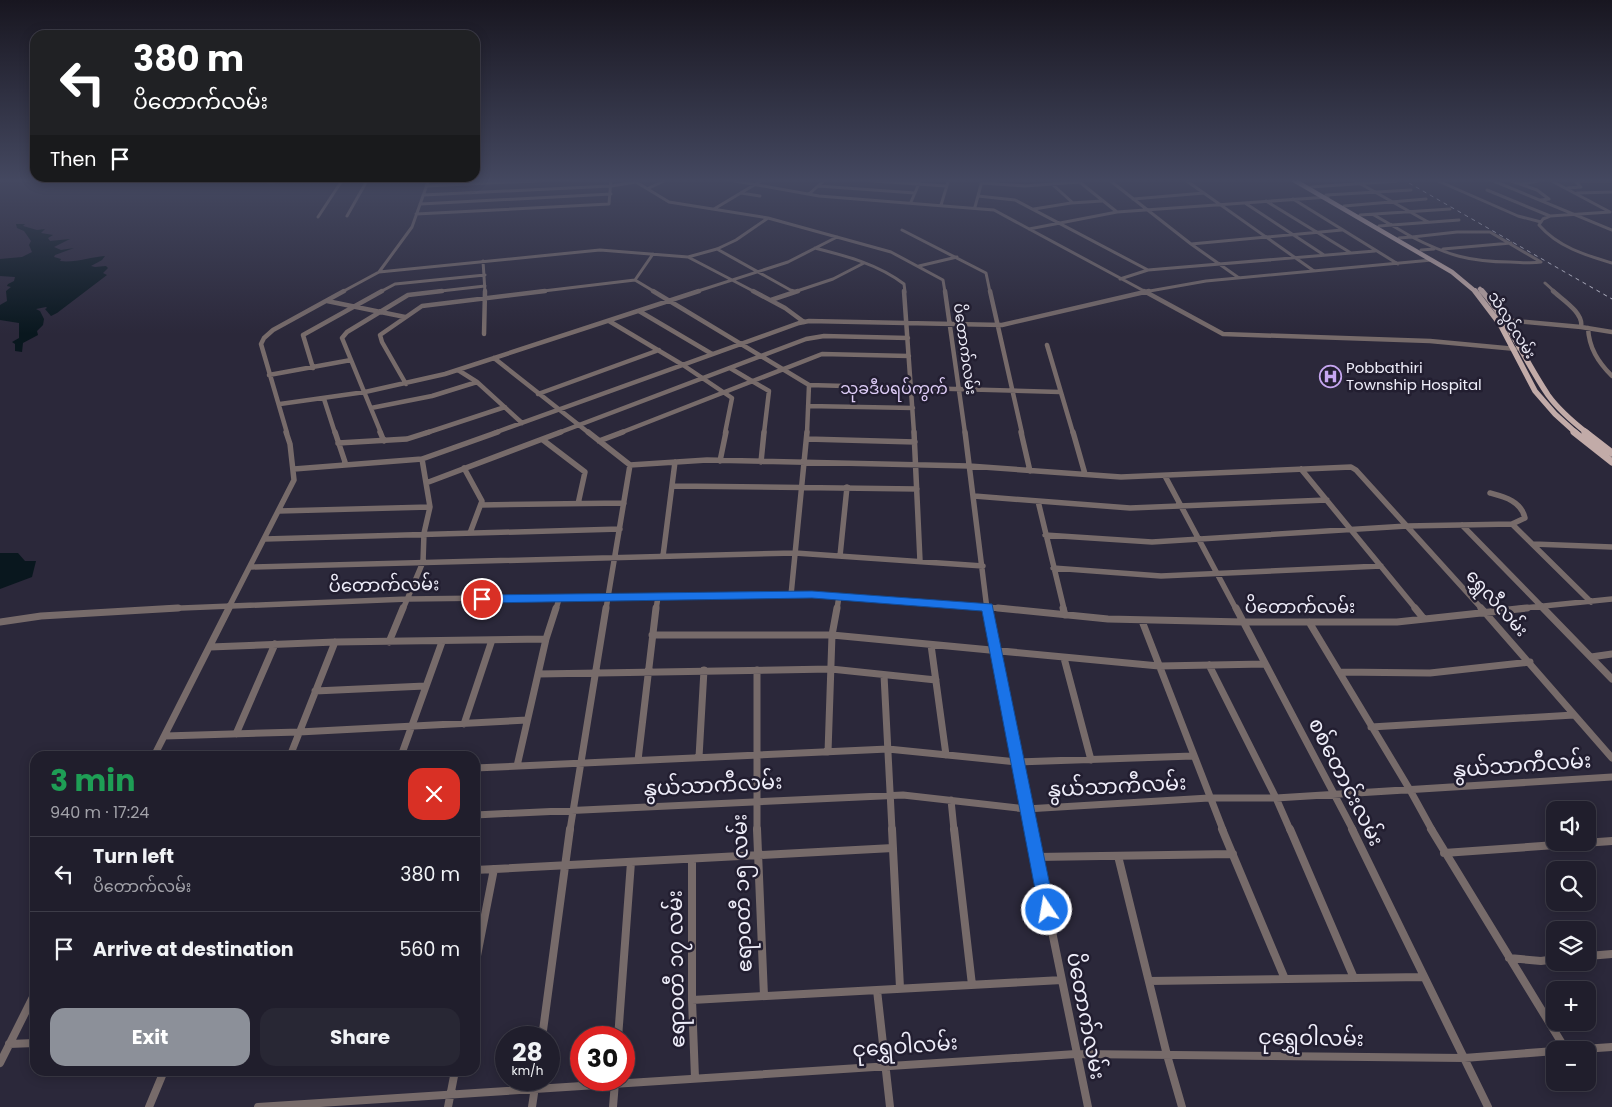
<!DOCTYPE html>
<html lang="en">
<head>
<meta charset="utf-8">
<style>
	:root { --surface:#201e2c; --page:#282734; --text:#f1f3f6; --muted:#a2a2a9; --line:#3d3c48; --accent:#8c9099 }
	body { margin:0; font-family:Poppins,"Noto Sans Myanmar",sans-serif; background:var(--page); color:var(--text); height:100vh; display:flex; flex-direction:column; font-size:19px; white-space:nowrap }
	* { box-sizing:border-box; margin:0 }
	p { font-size:16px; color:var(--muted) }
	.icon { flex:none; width:28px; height:28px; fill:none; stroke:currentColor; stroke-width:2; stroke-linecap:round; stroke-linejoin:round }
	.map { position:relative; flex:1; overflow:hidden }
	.details { position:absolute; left:30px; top:751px; width:450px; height:325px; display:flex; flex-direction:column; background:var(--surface); border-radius:15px; box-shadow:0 2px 12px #0003,0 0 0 1px var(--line) }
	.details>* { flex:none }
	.guide { position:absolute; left:30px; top:30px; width:450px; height:152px; border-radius:15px; box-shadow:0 2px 12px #0003,0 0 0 1px var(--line); background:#202124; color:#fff; overflow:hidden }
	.tools { position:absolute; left:1546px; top:801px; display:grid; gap:10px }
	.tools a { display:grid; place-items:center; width:50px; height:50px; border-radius:10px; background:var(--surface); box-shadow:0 2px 12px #0003,0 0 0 1px var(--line); font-size:25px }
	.speed { position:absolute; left:495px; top:1026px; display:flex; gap:10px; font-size:25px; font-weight:700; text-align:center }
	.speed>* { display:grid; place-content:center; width:65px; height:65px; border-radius:50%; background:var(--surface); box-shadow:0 2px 12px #0003,0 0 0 1px var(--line); line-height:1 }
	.speed small { font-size:12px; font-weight:400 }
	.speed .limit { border:8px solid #d22; background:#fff; color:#111 }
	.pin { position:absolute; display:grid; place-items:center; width:42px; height:42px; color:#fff; margin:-21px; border:2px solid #fff; border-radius:50%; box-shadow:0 1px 5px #0007 }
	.me { position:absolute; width:55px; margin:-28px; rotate:348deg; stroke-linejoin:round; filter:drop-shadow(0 0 4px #0008) }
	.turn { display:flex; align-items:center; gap:18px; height:105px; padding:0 20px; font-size:22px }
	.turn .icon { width:65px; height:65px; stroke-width:2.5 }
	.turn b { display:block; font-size:35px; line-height:42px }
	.then { display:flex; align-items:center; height:48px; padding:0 20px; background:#0003; gap:10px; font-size:19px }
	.round { display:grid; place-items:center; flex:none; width:52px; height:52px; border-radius:15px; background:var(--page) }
	.head { display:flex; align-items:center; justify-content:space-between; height:85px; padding:0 20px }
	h1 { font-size:30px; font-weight:700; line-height:38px; color:#1e9e55 }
	.action { display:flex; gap:10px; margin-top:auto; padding:10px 20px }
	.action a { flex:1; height:58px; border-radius:15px; background:var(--accent); color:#fff; font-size:20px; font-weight:700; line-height:58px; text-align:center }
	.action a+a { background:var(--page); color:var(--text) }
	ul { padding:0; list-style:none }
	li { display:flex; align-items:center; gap:15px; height:75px; padding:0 20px; border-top:1px solid var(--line) }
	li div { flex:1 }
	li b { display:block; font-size:19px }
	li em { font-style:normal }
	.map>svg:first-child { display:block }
	.water { fill:#09171e }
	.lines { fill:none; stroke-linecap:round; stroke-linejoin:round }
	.minor-far4 { stroke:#776b6a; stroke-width:3 }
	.minor-far3 { stroke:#776b6a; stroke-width:4.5 }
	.minor-far2 { stroke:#776b6a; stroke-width:5.5 }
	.minor-far1 { stroke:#776b6a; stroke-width:7 }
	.minor { stroke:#776b6a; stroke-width:8 }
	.major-far2 { stroke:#c2aba8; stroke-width:4.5 }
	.major-far1 { stroke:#c2aba8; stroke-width:5.5 }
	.major { stroke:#c2aba8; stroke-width:7 }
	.rail { stroke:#d5d4e1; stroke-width:1; stroke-dasharray:4 4; stroke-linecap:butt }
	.route { fill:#1a73e8; stroke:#114b97 }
	.labels { text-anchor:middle; stroke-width:5; stroke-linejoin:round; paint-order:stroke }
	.far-street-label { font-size:15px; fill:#eeedf9; stroke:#221e30 }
	.far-poi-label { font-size:15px; fill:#eeedf9; stroke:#221e30; text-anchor:start }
	.far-quarter-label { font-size:16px; fill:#ddccf6; stroke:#221e30 }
	.street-label { font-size:18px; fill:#eeedf9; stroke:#221e30 }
	.near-street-label { font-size:21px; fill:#eeedf9; stroke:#221e30 }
</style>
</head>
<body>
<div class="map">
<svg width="1612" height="1107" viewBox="0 0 1612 1107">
	<rect width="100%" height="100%" fill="#2b283a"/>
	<path class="water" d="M16 224H25L23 226 37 230 45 229 41 233 53 235 48 238 50 241 70 239 54 247 61 250 74 248 55 255 54 257 61 259 60 261C75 263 91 257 105 256L102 260 91 266 95 267 106 266 108 268 103 273 107 275 57 313 51 316 45 309 47 308 46 307 36 309 40 311 44 319 43 325 37 331 38 335 23 343 22 352 15 351V344L12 342 19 338V323L0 320V305L7 301 6 291 11 287 7 286 8 284 14 281 15 277 0 276V259L22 257 32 252 29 245 31 241 24 231 17 228Z
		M0 553H18L25 561H36L32 577 0 589Z"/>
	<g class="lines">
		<path class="minor-far4" d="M724 179 819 196 994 210 1146 292
			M846 179 946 186
			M1108 179 1191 244 1239 278
			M1184 179 1314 271
			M1352 179 1428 222
			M1489 179 1612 230
			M1506 179 1537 190 1549 199 1541 200
			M1548 179 1610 212
			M1077 180 1117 212
			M1436 180 1518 216 1541 222
			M268 182 318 179
			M982 183 1025 186 1079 182
			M1052 184 1073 203
			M1522 184 1547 179
			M426 186 576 179
			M818 186 915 193
			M1311 187 1397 181
			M649 188 668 179
			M1567 188 1581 187 1576 182 1580 181H1612
			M1487 190 1550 216
			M741 193 760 196
			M1577 193 1612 192
			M809 194 826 179
			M423 195 611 186 636 182 669 202 768 218 891 252 943 280 945 292
			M1326 195 1411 190
			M978 196 1015 200 1148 270
			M1133 199 1204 193
			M1293 199 1398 264
			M1266 201 1351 253
			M911 202 921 179
			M1245 203 1324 255
			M420 204 611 194
			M941 205 949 179
			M1344 206 1426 199
			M975 207 982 181
			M714 209 764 179
			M1034 209 1071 203 1102 201
			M1610 212 1550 216 1543 219 1539 225C1558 247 1585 255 1612 263
			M416 214 609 204 611 179
			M1360 215 1450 209
			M1374 215 1412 237
			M347 216 368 179
			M318 217 343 179
			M1379 226 1459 220
			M1029 229 1117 212 1328 197
			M902 230 986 273 990 292
			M1457 232H1490L1541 262C1530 264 1520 262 1510 262 1470 262 1447 255 1412 237Z
			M1399 238 1412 237
			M1191 244 1342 230
			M815 248C846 256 878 264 904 284L905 292
			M717 249 794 292
			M1443 249 1511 243
			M1421 250 1434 249
			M653 254 635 280 655 292
			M688 257 755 292
			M483 261 485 292
			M919 266 957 257
			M379 272 600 250 688 257 717 249 736 240 768 218
			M1120 279 1148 270 1375 251
			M1545 283 1555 292
			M342 292 379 272 412 227 429 179
			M380 292 395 284 485 275
			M432 292 485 286
			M535 292 635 280
			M695 292 788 262 837 237
			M794 292 833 279 864 263
			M1144 292 1206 281 1432 260"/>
		<path class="minor-far3" d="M653 291 809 385 807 433
			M753 291 785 308 804 322
			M792 291 794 292
			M904 291 914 433
			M945 291 965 433
			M990 291 1022 433
			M1144 291 1223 334 1430 341 1516 349
			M1553 291C1563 300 1584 313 1581 327
			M771 300 798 291
			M327 301 405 317
			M639 311 712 354
			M1504 320 1581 327 1612 332
			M609 321 683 365 732 398 725 433
			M1588 328C1589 348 1598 362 1612 376
			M484 334 485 291
			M1047 345 1073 433
			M494 358 589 433
			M313 368 303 335 382 291
			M730 368 769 391 764 433
			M458 370 477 382 522 423
			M269 375 351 360
			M406 384 382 342 380 335 422 306 545 291
			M809 385 1060 392
			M538 394 659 350
			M324 399 335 433
			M280 404 365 392 445 374 699 291
			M808 406 913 408
			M371 408 432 396 477 382
			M287 433 261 344 264 338 273 330 344 291
			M381 433 342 338 347 332 408 295 442 291
			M426 433 505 407
			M494 433 799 323 809 321 1002 325 1149 291
			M558 433 806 339 824 336 908 338
			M620 433 822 354 909 356"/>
		<path class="minor-far2" d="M335 432 346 465
			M380 432 384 441
			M588 432 630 465 606 609
			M914 432 920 561
			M965 432 987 609
			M1021 432 1030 471
			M1073 432 1085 474
			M807 439 915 442
			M543 440 585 472 578 504
			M599 441 623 432
			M338 443 407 439 429 432
			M720 461 726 432
			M761 462 764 432
			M630 465 707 460 969 466 1121 477 1351 467 1356 470 1482 609
			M464 468 482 501 470 533
			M294 469 422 459 498 432
			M1301 469 1416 609
			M1165 476 1236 609
			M426 483 561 432
			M673 486 917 489
			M1490 493C1505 497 1521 501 1525 518L1512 524
			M974 496 1130 508 1327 500
			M1038 501 1064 609
			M481 505 624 503
			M279 511 430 507
			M1462 525 1544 609
			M1045 535 1152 542 1407 526 1512 524 1591 602
			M265 539 620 529
			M1533 544 1612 547
			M663 556 675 462
			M840 556 847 487
			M251 567 795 553 983 566
			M1053 568 1161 576 1381 566
			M791 595 807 432
			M157 609 408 599 812 594 1011 609
			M228 609 294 480 290 444 286 432
			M403 609 423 562 424 533 430 507 422 459
			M556 609 559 599
			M656 609 658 597
			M837 609 839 596
			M1515 609 1612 599"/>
		<path class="minor-far1" d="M987 608 1031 830
			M998 608 1108 619 1243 622H1397L1527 608
			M1063 608 1065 615
			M1236 608 1353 830
			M1415 608 1424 619
			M1481 608 1612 758
			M1543 608 1612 679
			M1142 621 1223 830
			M0 622 41 616 178 608
			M1309 622 1410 790 1432 830
			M652 635H832L1159 666 1265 664
			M389 642 403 608
			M931 645 946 755
			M210 647 335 642 546 639
			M1591 657 1612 654
			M1064 658 1091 760
			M1209 665 1276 798 1290 830
			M757 670V830
			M1339 672 1430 673 1530 662
			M538 674 831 669 936 680
			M884 675 892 830
			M315 691 425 686
			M464 724 492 640
			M1371 727 1574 715
			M236 734 275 644
			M165 736 299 732 527 720
			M828 752 832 635 837 608
			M154 756 229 608
			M290 756 335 642
			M401 756 442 642
			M699 757 704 670
			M638 760 656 608
			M517 766 546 639 556 608
			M475 768 888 749 1017 762 1193 756
			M951 800 954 830
			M475 815 903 795 1026 809 1209 798H1276L1612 777
			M570 830 606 608"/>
		<path class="minor" d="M757 829 764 996
			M892 829 900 988
			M954 829 972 985
			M1031 829 1088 1107
			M1222 829 1285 979
			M1290 829 1354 978
			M1352 829 1488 1107
			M1431 829 1566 1050
			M1444 853 1612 841
			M1118 856 1167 1055 1182 1107
			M1036 857 1233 854
			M692 859V1000L695 1078
			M475 870 893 848
			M1588 956 1612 954
			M1509 958 1541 961 1555 959
			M475 966 494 869
			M1149 981 1423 977
			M877 990 890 1107
			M692 1000 1062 980
			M542 1038 570 829
			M618 1038 631 862
			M9 1044 35 1043
			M1568 1050 1612 1047
			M0 1063 35 993
			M149 1107 164 1071
			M258 1107 1076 1054 1464 1058 1555 1051
			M448 1107 455 1071
			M532 1107 536 1080
			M613 1107 615 1082"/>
		<path class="major-far2" d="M1292 179 1452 272 1476 292
			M1480 289 1483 292"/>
		<path class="major-far1" d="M1475 291 1500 324 1535 391 1555 414 1576 433
			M1482 291C1509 322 1525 361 1548 395 1558 409 1573 422 1587 433"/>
		<path class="major" d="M1574 432 1612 462
			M1585 432 1612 453"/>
		<path class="rail" d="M1402 179 1612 299"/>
	</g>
	<linearGradient id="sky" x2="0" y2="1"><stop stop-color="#181620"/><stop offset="0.54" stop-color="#444860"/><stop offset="1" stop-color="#444860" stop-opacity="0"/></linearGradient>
	<rect width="1612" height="334" fill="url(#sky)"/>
	<path class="route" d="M812 591 992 604 1055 910 1053 915 1047 917 1041 915 1039 910 982 611 812 598 482 603 476 599 482 595Z"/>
	<defs>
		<symbol id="hospital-ring" viewBox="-11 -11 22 22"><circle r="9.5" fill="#221e30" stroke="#c6a6f0" stroke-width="1.5"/><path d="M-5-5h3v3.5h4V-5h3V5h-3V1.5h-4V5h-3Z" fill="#c6a6f0"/></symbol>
	</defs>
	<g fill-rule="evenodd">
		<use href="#hospital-ring" x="1318" y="364" width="25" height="25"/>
	</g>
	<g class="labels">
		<g class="far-street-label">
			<text transform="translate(1512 325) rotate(58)" y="5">သံလွင်လမ်း</text>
			<text transform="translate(965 349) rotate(82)" y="5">ပိတောက်လမ်း</text>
		</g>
		<g class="far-poi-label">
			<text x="1346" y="373">Pobbathiri<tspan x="1346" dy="17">Township Hospital</tspan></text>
		</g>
		<g class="far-quarter-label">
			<text x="894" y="394">သုခဒီပရပ်ကွက်</text>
		</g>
		<g class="street-label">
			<text transform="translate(384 585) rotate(-1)" y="6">ပိတောက်လမ်း</text>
			<text transform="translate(1497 603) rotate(48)" y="6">ရွှေလီလမ်း</text>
			<text x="1300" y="613">ပိတောက်လမ်း</text>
		</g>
		<g class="near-street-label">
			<text transform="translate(1522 765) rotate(-4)" y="7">နွယ်သာကီလမ်း</text>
			<text transform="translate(1346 782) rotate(63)" y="7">စစ်တောင်းလမ်း</text>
			<text transform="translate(713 785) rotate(-3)" y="7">နွယ်သာကီလမ်း</text>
			<text transform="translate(1117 786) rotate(-3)" y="7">နွယ်သာကီလမ်း</text>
			<text transform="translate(742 893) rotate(-92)" y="7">ဧရာဝတီ ၁၅ လမ်း</text>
			<text transform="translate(676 969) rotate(-91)" y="7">ဧရာဝတီ ၁၇ လမ်း</text>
			<text transform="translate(1086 1016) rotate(79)" y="7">ပိတောက်လမ်း</text>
			<text transform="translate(1311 1038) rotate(1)" y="7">ငုရွှေဝါလမ်း</text>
			<text transform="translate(905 1046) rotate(-4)" y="7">ငုရွှေဝါလမ်း</text>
		</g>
	</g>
</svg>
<div class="tools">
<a><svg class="icon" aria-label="sound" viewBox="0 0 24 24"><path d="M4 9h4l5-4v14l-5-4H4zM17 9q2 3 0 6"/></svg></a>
<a><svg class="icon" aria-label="search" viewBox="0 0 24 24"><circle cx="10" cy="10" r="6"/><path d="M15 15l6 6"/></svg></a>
<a><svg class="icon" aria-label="layers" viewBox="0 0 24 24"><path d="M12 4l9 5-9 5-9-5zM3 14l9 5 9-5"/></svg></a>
<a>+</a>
<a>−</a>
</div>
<div class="speed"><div>28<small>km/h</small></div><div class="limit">30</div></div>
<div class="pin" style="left:482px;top:599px;background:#d93025"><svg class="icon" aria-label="arrive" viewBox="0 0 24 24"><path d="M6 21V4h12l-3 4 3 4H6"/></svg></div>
<svg class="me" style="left:1047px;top:910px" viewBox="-20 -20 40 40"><circle r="17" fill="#1a73e8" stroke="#fff" stroke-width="3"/><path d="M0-11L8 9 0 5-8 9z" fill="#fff"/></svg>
<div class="guide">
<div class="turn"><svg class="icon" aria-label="left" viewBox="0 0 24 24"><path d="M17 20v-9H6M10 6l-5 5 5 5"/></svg><div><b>380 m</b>ပိတောက်လမ်း</div></div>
<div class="then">Then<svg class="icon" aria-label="arrive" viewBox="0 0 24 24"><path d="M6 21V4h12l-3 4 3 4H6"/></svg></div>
</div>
<section class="details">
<div class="head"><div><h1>3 min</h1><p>940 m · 17:24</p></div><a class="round" style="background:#d93025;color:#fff"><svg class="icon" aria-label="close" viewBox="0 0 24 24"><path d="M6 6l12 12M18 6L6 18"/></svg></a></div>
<ul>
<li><svg class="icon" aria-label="left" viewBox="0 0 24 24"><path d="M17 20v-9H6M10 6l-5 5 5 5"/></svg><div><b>Turn left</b><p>ပိတောက်လမ်း</p></div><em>380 m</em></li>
<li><svg class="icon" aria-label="arrive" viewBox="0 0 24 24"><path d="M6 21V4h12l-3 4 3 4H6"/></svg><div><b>Arrive at destination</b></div><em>560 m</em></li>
</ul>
<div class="action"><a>Exit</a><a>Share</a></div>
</section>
</div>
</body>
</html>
